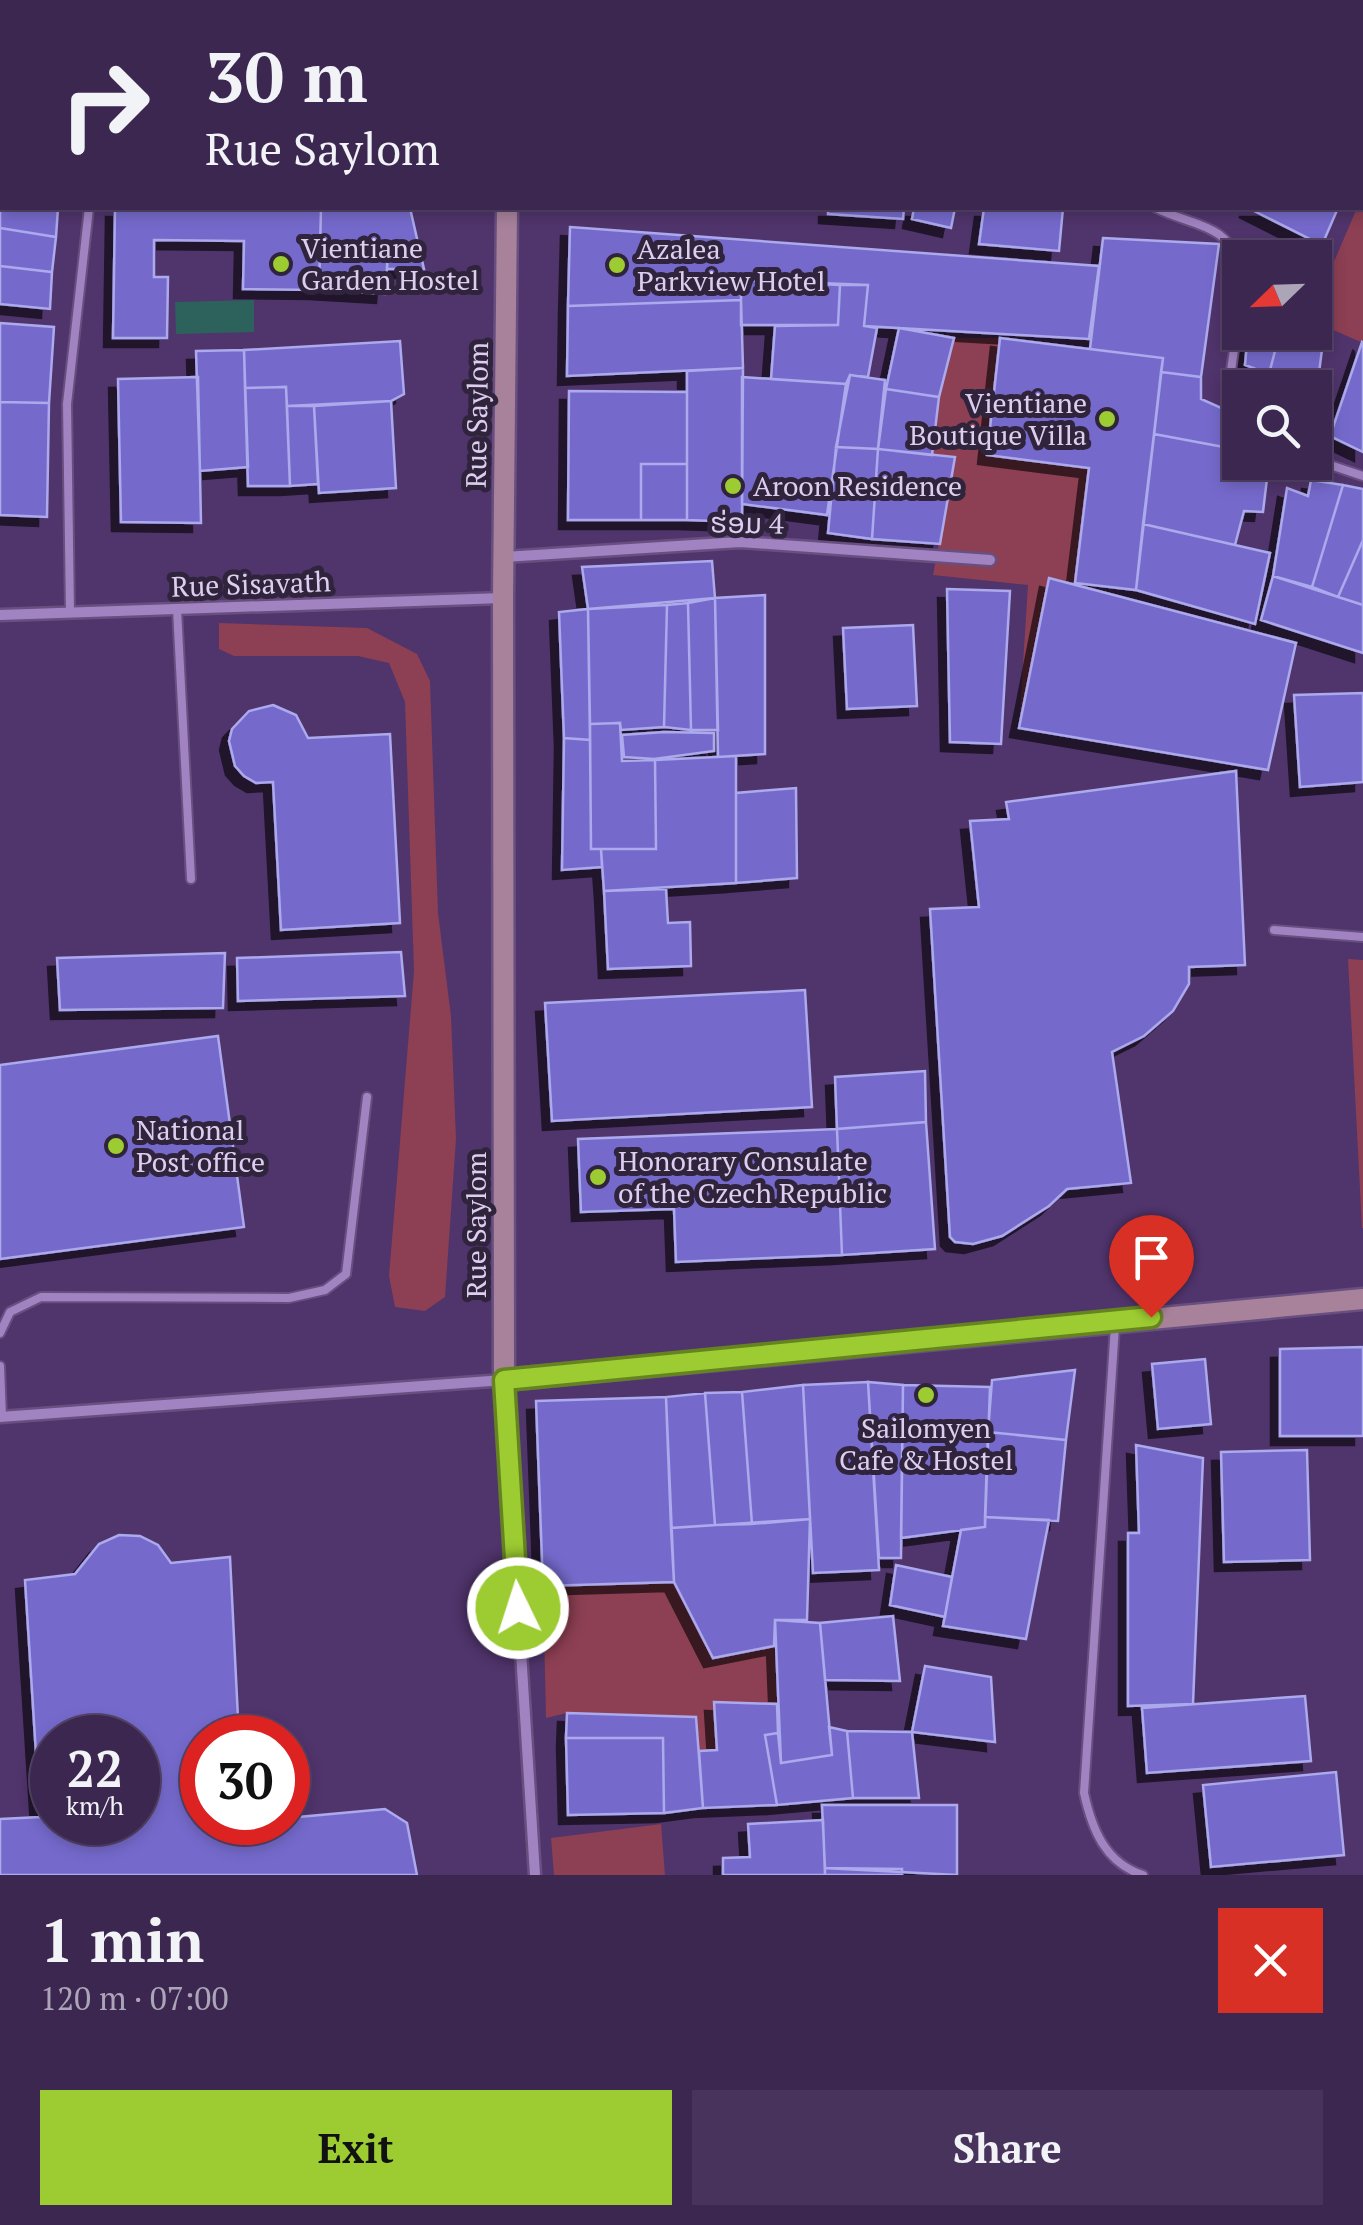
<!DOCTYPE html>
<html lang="en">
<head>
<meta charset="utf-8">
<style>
	:root { --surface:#3c2751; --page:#47335b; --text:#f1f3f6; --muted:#aca5b7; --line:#554468; --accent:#9ccb32 }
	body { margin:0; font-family:"PT Serif","Noto Sans Lao",serif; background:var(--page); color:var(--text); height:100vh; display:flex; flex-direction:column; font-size:38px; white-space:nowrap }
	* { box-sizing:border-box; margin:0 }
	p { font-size:32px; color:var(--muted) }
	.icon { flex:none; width:55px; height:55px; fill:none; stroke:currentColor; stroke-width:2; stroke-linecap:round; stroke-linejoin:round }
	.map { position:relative; height:1875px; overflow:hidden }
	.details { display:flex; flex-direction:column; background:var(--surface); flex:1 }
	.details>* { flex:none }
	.guide { position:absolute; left:0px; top:0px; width:1365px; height:210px; box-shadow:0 5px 15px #0003,0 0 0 2px var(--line); background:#3c2751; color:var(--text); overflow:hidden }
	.needle { width:65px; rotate:247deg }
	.buttons { position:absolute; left:1222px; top:240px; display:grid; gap:20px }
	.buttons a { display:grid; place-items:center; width:110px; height:110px; border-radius:0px; background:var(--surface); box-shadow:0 5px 15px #0003,0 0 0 2px var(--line); font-size:50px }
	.speed { position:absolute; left:30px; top:1715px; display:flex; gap:20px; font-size:50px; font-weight:700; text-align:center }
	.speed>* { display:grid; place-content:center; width:130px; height:130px; border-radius:50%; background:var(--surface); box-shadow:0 5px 15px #0003,0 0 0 2px var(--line); line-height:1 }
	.speed small { font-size:25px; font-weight:400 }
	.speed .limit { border:15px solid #d22; background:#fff; color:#111 }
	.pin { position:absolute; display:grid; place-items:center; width:85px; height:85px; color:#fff; margin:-102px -42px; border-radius:50% 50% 50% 0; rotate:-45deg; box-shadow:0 0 10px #0007 }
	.pin .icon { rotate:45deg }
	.me { position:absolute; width:110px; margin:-55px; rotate:356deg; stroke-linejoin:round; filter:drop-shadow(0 0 8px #0008) }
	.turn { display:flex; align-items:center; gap:35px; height:210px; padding:0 40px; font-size:45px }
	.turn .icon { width:130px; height:130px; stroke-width:2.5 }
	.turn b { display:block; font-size:70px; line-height:85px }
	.round { display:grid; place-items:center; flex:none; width:105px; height:105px; border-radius:0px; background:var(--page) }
	.headline { display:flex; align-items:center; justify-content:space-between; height:170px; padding:0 40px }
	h1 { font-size:60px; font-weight:600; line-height:75px }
	.button { display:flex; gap:20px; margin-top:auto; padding:20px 40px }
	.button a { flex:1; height:115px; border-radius:0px; background:var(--accent); color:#111; font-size:40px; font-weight:600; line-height:115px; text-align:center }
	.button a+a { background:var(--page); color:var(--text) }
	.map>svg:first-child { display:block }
	.green { fill:#8d3f53 }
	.water { fill:#2d625c }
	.building { fill:#756bcc; stroke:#aca9ed; stroke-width:2.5; fill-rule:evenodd; filter:url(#shadow) }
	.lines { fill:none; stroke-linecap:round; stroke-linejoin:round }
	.lane-casing { stroke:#684f7f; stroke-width:12 }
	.street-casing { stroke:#684f7f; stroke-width:15 }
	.secondary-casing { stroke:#684f7f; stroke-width:25 }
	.lane { stroke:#a183c2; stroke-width:8 }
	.street { stroke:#a183c2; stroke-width:10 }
	.secondary { stroke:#a8829b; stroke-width:20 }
	.route-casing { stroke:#658420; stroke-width:25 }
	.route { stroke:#9ccb32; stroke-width:18 }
	.poi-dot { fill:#9ccb32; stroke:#30243d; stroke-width:4 }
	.labels { text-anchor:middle; stroke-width:10; stroke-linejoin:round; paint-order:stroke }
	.poi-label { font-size:28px; fill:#ddcef0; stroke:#30243d; text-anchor:start }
	.street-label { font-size:28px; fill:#ddcef0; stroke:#30243d }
</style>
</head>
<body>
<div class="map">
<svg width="1363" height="1875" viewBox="0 0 1363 1875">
	<defs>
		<filter id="shadow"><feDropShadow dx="-9" dy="9" stdDeviation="0" flood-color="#0009"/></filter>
	</defs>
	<rect width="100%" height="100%" fill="#50346c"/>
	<path class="green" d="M1363 193V343L1315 322V306L1357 208H1362Z
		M954 338H1000L987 455 1089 468 1075 583 1049 578 1019 728 1028 585 933 575 955 457 932 455 939 397Z
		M219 623 367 628 417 654 430 681 438 913 451 1016 456 1139 445 1297 425 1311 395 1307 389 1276 414 971 405 702 389 663 358 656H234L219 649Z
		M1348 959 1363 960V1228H1362Z
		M674 1582 713 1658 774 1646 777 1704 714 1702 717 1750 699 1751 695 1717 567 1713 546 1718 543 1586Z
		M661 1824 665 1875H554L551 1838Z"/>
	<path class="water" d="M254 300V332L176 334 175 302Z"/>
	<path class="building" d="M117 0H185V2H117Z
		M247 0H428V2Z
		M575 0H705L575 2Z
		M705 0H791L704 2Z
		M0 49H2V135H0Z
		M0 191 2 208H58L56 237 0 228Z
		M115 208H321L319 290 243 289 244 241 154 240V277H168L167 338H113Z
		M321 208H410L424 269H387L388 254 320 252Z
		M828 208H904L903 219 828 214Z
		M914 208H955L951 228 912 219Z
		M984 208H1063L1059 251 979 244Z
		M1248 208H1338L1322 245Z
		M570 227 1099 266 1089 339 864 326 868 285 741 280V300L568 306Z
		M0 228 56 237 52 272 0 266Z
		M1103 238 1219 244 1201 377 1161 372 1163 358 1090 349Z
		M320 252 388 254 385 294 319 290Z
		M0 266 52 272 50 309 0 304Z
		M741 280 840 285 838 325H741Z
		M840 285H868L864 326 877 328 868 377 850 375 846 384 771 379 775 326 838 325Z
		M741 300 743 368 567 376 568 306Z
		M1315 322 1325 326 1315 404V388H1273L1269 374 1280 332H1315Z
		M0 323 54 327 49 403 0 402Z
		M899 328 954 338 939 397 886 389Z
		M1248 332H1280L1269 374 1245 365Z
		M1000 338 1163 358 1136 590 1075 583 1089 468 987 455Z
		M400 341 404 394 391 401 287 406 286 387 245 388 244 350Z
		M1362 342 1363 343V452L1330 436Z
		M244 350 248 467 200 471 196 351Z
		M743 368 742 522 687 520V371Z
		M1161 372 1201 377V399L1237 415 1229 448 1154 434Z
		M850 375 885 380 878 449 836 447Z
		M198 377 201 523 121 522 118 379Z
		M742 377 846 384 827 515 742 504Z
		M286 387 290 486H248L245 388Z
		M886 389 939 397 932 455 878 449Z
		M569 391 687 392V464H641V520H568Z
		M391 401 396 488 319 493 314 406Z
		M0 402 49 403 47 517 0 515Z
		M287 406H314L318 484 290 486Z
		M1154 434 1240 450V462H1269L1263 512 1244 511 1235 545 1143 524Z
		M836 447 878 449 872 539 828 533Z
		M878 449 955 457 940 544 872 539Z
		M641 464H687V520H641Z
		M1311 480 1343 485 1312 587 1273 576 1287 488 1308 496Z
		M1343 485 1363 489V540L1338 597 1312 587Z
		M1143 524 1270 553 1255 624 1136 590Z
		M1363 540V605L1338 597Z
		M712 561 715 598 588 609 582 567Z
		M1273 576 1363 605V653L1261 620Z
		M1049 578 1296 643 1268 770 1019 728Z
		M947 589 1010 591 1001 744 950 742Z
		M765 595V754L718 757 715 598Z
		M715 598 718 730H691L688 603Z
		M688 603 691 730 664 727 667 605Z
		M667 605 664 727 621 730 620 723 590 724 588 609Z
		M588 609 590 740 564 738 559 612Z
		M913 625 917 706 847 709 843 628Z
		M1363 693V782L1300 787 1294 695Z
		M273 705 296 715 308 738 390 734 400 923 281 930 273 782 256 783 244 776 235 766 229 741 232 729 249 711Z
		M620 723 622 761 655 760 656 849H591L590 724Z
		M664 732 714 733V751L654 759 624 757 622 735Z
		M564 738 590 740 591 849H601L602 867 562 870Z
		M736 756V883L604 891 601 849H656L655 760Z
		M1236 771 1245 965 1189 967V984L1173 1011 1144 1036 1112 1052 1131 1183 1067 1189 1049 1206 1002 1236 973 1244 955 1242 950 1237 930 909 979 907 970 821 1009 819 1006 802Z
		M796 788 797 878 736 883V793Z
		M666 889 668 923 690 922 691 966 608 969 604 891Z
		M401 952 405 996 238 1001 237 958Z
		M225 953 223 1008 60 1010 57 958Z
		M805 990 812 1107 552 1121 545 1003Z
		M218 1036 244 1227 0 1259V1065Z
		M925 1071 926 1122 837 1129 835 1077Z
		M926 1122 935 1249 842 1255 837 1129Z
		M837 1129 842 1255 676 1262 674 1209 581 1212 578 1139Z
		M1363 1347V1436H1280V1349Z
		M1205 1359 1211 1424 1158 1429 1152 1364Z
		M1075 1370 1066 1440 988 1432 992 1380Z
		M868 1382 879 1570 813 1573 803 1385Z
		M868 1382 903 1385 901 1558H879Z
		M803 1385 810 1519 752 1524 742 1392Z
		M903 1385 990 1387 985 1527 901 1538Z
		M742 1392 752 1524 715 1525 705 1393Z
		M705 1393 715 1525 671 1528 666 1397Z
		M666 1397 674 1582 543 1586 536 1401Z
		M988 1432 1066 1440 1058 1521 985 1517Z
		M1136 1445 1203 1458 1193 1704 1128 1706V1533H1139Z
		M1307 1450 1310 1560 1224 1562 1221 1452Z
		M985 1517 1049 1520 1026 1639 943 1626 961 1530 985 1527Z
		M810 1519 807 1620H775L774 1646 713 1658 674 1582 671 1528Z
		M119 1535 140 1536 158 1545 171 1563 230 1557 239 1738H202V1822H288V1818L385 1809 407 1823 417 1875H0V1819L40 1817 25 1580 75 1574 99 1544ZM52 1738H138V1822H52Z
		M896 1565 952 1577 945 1617 890 1605Z
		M893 1616 900 1681 825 1680 820 1623Z
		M775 1620 820 1623 832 1755 781 1763Z
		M925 1666 991 1677 995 1742 912 1732Z
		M1305 1696 1311 1761 1147 1773 1142 1708Z
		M714 1702 777 1704 778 1733 765 1735 777 1805 703 1808 699 1751 717 1750Z
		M567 1713 696 1717 703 1808 664 1813 663 1738H566Z
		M829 1727 847 1731 853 1798 777 1805 765 1735 778 1733 781 1763 832 1755Z
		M847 1731 912 1732 919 1798H853Z
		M566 1738H663L664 1813 568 1815Z
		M1336 1772 1344 1855 1211 1867 1203 1785Z
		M822 1805H957V1875L825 1868Z
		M823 1820 825 1875H723V1858L750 1857 748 1824Z
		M825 1868 902 1869V1875H825Z"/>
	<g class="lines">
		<defs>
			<path id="lane" d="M68 0 70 2
				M896 0 908 2
				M1305 0 1310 2
				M1080 2V0
				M1362 27H1363
				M1156 208C1191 226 1227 222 1240 266
				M1240 306 1230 378 1240 404
				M1315 460 1363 476
				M177 609 191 879
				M70 612 67 404 89 208
				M1274 930 1363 937
				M1115 1326 1084 1793C1092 1829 1105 1863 1143 1875
				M0 1333 10 1312 41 1297 289 1298 325 1290 346 1274 367 1097
				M0 1366 2 1417"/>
			<path id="street" d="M503 557 740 542 990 560
				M0 615 503 598
				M0 1417 504 1380 535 1875"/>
			<path id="secondary" d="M510 2V0
				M507 208 503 598 504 1380 1363 1299"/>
		</defs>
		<use href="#lane" class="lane-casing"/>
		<use href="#street" class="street-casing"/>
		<use href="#secondary" class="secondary-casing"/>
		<use href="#lane" class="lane"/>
		<use href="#street" class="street"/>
		<use href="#secondary" class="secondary"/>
	</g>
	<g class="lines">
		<defs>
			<path id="route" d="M518 1608 504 1380 1151 1317"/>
		</defs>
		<use href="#route" class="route-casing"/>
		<use href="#route" class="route"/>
	</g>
	<g class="poi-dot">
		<circle cx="281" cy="264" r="10"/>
		<circle cx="617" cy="265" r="10"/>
		<circle cx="1107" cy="419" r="10"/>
		<circle cx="733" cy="486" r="10"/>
		<circle cx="116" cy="1146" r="10"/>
		<circle cx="598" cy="1177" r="10"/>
		<circle cx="926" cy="1395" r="10"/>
	</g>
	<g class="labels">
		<g class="poi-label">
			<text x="301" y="258">Vientiane<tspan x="301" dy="32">Garden Hostel</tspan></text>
			<text x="637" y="259">Azalea<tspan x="637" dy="32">Parkview Hotel</tspan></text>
			<text x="1087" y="413" text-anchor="end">Vientiane<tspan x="1087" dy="32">Boutique Villa</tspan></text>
			<text x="753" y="496">Aroon Residence</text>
			<text x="136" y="1140">National<tspan x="136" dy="32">Post office</tspan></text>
			<text x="618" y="1171">Honorary Consulate<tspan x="618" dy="32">of the Czech Republic</tspan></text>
			<text x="926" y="1438" text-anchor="middle">Sailomyen<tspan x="926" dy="32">Cafe &amp; Hostel</tspan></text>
		</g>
		<g class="street-label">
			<text transform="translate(477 415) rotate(-89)" y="10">Rue Saylom</text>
			<text transform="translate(747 523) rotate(1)" y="10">ຮ່ອມ 4</text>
			<text transform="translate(251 584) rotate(-2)" y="10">Rue Sisavath</text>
			<text transform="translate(476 1225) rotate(-90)" y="10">Rue Saylom</text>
		</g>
	</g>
</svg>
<div class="buttons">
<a><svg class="needle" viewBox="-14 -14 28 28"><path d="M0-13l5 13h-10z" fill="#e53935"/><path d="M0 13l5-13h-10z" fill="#aca5b7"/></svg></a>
<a><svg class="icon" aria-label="search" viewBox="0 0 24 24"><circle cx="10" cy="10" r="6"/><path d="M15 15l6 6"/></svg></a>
</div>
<div class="speed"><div>22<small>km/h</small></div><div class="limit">30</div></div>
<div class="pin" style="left:1151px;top:1317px;background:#d93025"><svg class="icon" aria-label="arrive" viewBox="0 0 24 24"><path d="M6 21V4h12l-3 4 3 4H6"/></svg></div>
<svg class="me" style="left:518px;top:1608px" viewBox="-20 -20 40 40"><circle r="17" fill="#9ccb32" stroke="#fff" stroke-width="3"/><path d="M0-11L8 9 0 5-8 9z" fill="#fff"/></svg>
<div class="guide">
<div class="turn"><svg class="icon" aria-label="right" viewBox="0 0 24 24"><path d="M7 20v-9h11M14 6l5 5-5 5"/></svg><div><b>30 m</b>Rue Saylom</div></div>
</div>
</div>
<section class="details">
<div class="headline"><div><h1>1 min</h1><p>120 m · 07:00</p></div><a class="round" style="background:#d93025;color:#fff"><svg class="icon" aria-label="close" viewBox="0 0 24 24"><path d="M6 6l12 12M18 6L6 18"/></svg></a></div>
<div class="button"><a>Exit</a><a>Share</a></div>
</section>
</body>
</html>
